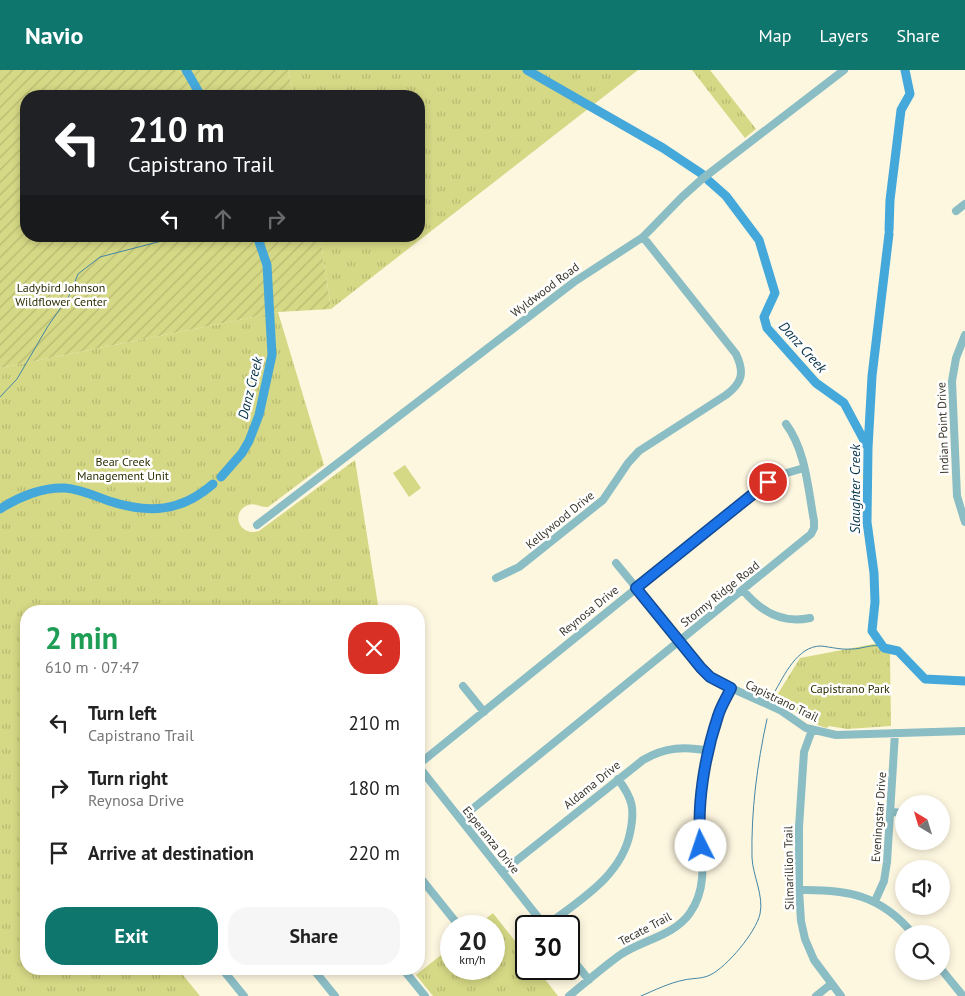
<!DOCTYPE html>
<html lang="en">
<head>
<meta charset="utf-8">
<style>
	:root { --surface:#fff; --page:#f6f6f6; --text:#222; --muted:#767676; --accent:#0f766e }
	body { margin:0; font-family:"PT Sans",sans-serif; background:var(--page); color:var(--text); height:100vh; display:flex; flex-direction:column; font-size:19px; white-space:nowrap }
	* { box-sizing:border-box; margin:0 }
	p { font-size:16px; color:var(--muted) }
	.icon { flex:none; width:28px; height:28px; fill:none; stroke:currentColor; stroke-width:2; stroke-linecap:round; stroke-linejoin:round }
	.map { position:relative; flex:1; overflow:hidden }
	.side { position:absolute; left:20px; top:535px; width:405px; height:370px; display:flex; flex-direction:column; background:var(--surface); border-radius:20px; box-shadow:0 2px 8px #0003 }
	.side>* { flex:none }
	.guide { position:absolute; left:20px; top:20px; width:405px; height:152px; border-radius:20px; box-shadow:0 2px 8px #0003; background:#202124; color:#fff; overflow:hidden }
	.needle { width:32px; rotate:322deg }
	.controls { position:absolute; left:895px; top:725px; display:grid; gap:10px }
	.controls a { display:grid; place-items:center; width:55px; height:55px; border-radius:50%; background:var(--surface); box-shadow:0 2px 8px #0003; font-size:25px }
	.speed { position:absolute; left:440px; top:845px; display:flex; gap:10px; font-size:25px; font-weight:700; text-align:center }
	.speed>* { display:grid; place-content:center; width:65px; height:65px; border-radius:50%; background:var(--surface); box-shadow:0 2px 8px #0003; line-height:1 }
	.speed small { font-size:12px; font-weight:400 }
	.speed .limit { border:2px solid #111; border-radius:8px; background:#fff; color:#111 }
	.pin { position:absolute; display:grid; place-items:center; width:42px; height:42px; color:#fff; margin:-21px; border:2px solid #fff; border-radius:50%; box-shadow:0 1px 5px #0007 }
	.me { position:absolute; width:55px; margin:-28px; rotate:356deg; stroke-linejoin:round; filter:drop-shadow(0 0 4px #0008) }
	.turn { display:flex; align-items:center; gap:18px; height:105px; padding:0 25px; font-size:22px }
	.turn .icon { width:65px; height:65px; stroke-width:2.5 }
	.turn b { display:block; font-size:35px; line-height:42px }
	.lanes { display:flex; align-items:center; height:48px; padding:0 25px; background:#0003; justify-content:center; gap:25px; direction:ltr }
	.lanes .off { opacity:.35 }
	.round { display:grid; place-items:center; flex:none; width:52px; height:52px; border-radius:20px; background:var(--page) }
	.headline { display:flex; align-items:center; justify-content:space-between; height:85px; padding:0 25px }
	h1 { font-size:30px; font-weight:600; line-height:38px; color:#1e9e55 }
	.primary-button { display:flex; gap:10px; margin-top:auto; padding:10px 25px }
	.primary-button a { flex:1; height:58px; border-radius:20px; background:var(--accent); color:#fff; font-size:20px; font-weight:600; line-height:58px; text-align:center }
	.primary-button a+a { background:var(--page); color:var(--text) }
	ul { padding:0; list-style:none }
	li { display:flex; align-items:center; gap:15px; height:65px; padding:0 25px }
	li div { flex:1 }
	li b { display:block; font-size:19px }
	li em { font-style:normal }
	header { display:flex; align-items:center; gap:30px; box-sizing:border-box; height:70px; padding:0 25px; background:var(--accent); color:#fff }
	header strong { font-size:24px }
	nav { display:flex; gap:28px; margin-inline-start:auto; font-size:18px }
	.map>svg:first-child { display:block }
	.grass { fill:#d5d884 }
	.park { fill:url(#park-tufts) }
	.garden { fill:url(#garden-furrows) }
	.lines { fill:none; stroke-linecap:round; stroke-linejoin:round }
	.stream { stroke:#4286a6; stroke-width:1 }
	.river { stroke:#45a8da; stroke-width:9 }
	.minor { stroke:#8bbdc4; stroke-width:8 }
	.route-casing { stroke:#114b97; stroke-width:12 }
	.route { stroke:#1a73e8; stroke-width:9 }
	.labels { text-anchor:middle; stroke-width:5; stroke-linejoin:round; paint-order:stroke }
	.park-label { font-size:12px; fill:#2e2f05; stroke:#fff }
	.street-label { font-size:12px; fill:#3a362b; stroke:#fff }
	.water-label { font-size:14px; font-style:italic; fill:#063348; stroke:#fff }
</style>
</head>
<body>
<header>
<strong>Navio</strong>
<nav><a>Map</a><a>Layers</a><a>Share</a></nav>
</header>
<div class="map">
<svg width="965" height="926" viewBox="0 0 965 926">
	<defs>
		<pattern id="park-tufts" width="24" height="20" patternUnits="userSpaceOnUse" patternTransform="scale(1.25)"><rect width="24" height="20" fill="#d5d884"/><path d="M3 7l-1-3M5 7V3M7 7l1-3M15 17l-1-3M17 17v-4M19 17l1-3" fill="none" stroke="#b8ba72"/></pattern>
		<pattern id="garden-furrows" width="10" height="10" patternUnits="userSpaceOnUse" patternTransform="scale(1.25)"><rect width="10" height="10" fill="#d5d884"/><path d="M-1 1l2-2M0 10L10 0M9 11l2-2" fill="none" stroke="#b8ba72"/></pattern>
	</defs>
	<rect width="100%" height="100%" fill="#fef7e0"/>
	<path class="grass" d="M405 395 421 418 409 427 393 403Z"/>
	<path class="park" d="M288 0H638L331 239 320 166H419V26H294Z
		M692 0H710L756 59 745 68Z
		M278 242 324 395 268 437C261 438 255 432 248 435 230 442 239 467 259 461L355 390 379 541H26V899H178L200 926H0V298Z
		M879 573 890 582 891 656 847 659 829 656 827 658C806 653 793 635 774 630L800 588Z
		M493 843 526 885V899H537L558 926H433L416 905 451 877V899H494V856H477Z"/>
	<path class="garden" d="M0 0H288L294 26H26V166H320L331 239 278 242 0 298Z"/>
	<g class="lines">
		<path class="stream" d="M0 327 17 309 48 256 69 226 78 204 100 187 181 166
			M774 623C784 606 797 576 821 576 831 577 841 580 852 579 862 579 871 574 882 576
			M641 926C655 920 669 913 684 910 693 908 702 909 710 905 727 897 756 862 760 844 764 826 753 806 752 788 751 741 757 695 767 649"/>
		<path class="river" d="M186 0 201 26
			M527 0 663 78 702 104
			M708 110 726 126 759 170 775 223 764 247 767 258 816 313 844 333 867 376
			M889 160 890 130 901 40 910 24 905 0
			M889 164 872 306 868 378 867 452 874 503 875 532 872 561 884 578 898 581 925 609 965 611
			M221 407 242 383 249 371 259 345 272 285 267 195 257 166
			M0 439C18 427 43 417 65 418 80 419 95 426 109 431 149 444 181 442 213 414"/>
		<path class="minor" d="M956 141 965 134
			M965 265 956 288 952 311 957 426 965 452
			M257 455 574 212 643 167 682 127 702 109 844 0
			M616 493 706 603 731 618 780 640 806 658 836 665 965 661
			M496 508 519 497 603 430 628 393 639 381 726 325C742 313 745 303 736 284L643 167
			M743 520C760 541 782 554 810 548
			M463 616 484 642
			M812 660 804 682 799 757V820L801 851 805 869 814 890 841 926
			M419 694 768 412 783 404 804 398
			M419 697 545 856
			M891 742 904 743
			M460 749 811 464 814 458V451C808 419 806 381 786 354
			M502 802 643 690C665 677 685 676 709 681
			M419 806 459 856
			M799 820C847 819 881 825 913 864
			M875 831 884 811 887 792 895 663
			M546 856C579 830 621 807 630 763 635 739 633 729 618 709
			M569 885 589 910
			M222 899 244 926
			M313 899 335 926
			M403 899 425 926
			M941 899 963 926
			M569 926C586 912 602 898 620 885 642 870 674 866 690 843 714 809 695 768 700 731 703 706 709 669 718 645 721 636 727 627 731 618
			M816 926 831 914"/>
	</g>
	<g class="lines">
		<defs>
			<path id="route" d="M701 776C696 736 705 685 718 646 721 636 727 627 731 618L710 607 701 598 636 518 768 412"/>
		</defs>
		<use href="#route" class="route-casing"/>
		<use href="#route" class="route"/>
	</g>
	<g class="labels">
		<g class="park-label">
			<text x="61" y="222">Ladybird Johnson<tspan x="61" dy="14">Wildflower Center</tspan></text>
			<text x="123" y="396">Bear Creek<tspan x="123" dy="14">Management Unit</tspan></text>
			<text x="850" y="623">Capistrano Park</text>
		</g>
		<g class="street-label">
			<text transform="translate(545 220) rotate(-37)" y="4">Wyldwood Road</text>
			<text transform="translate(943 358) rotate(-92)" y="4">Indian Point Drive</text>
			<text transform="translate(560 450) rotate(-39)" y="4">Kellywood Drive</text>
			<text transform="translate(720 524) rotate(-39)" y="4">Stormy Ridge Road</text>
			<text transform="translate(589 541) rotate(-39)" y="4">Reynosa Drive</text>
			<text transform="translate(782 631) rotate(26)" y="4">Capistrano Trail</text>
			<text transform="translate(592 715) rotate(-39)" y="4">Aldama Drive</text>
			<text transform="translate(879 747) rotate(-86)" y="4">Eveningstar Drive</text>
			<text transform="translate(491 770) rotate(51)" y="4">Esperanza Drive</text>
			<text transform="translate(789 798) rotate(-91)" y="4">Silmarillion Trail</text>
			<text transform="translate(645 859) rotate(-28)" y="4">Tecate Trail</text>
		</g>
		<g class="water-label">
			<text transform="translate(803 277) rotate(48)" y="5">Danz Creek</text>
			<text transform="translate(250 318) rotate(-76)" y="5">Danz Creek</text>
			<text transform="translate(855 419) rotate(-90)" y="5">Slaughter Creek</text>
		</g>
	</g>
</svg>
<div class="controls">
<a><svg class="needle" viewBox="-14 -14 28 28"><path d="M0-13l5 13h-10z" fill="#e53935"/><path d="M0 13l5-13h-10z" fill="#767676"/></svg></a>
<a><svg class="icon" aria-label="sound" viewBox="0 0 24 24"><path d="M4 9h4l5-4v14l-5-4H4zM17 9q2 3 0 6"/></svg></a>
<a><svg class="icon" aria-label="search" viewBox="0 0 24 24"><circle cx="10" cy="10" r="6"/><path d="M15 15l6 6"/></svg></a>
</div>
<div class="speed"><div>20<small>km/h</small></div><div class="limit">30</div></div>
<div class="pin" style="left:768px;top:412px;background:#d93025"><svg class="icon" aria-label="arrive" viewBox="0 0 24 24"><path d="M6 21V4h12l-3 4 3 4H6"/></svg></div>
<svg class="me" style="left:701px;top:776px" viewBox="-20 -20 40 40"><circle r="19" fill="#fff"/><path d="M0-13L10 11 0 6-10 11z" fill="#1a73e8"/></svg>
<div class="guide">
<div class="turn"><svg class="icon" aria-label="left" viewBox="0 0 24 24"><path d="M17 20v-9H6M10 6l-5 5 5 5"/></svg><div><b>210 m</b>Capistrano Trail</div></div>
<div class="lanes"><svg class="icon" aria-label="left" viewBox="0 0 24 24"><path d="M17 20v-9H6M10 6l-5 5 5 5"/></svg><svg class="icon off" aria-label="ahead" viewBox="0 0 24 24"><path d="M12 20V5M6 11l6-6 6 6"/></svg><svg class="icon off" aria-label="right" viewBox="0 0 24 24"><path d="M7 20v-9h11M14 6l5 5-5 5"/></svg></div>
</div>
<section class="side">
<div class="headline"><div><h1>2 min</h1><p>610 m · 07:47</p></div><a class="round" style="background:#d93025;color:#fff"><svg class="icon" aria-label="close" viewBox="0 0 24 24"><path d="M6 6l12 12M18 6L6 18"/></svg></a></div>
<ul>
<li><svg class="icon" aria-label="left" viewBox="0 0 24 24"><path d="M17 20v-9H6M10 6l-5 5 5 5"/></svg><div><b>Turn left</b><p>Capistrano Trail</p></div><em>210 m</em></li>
<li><svg class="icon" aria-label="right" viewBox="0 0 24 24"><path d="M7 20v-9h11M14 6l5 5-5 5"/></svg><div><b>Turn right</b><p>Reynosa Drive</p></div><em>180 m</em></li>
<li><svg class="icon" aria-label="arrive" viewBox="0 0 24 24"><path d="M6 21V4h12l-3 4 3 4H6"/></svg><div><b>Arrive at destination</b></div><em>220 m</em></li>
</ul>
<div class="primary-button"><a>Exit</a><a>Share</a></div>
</section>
</div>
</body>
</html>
